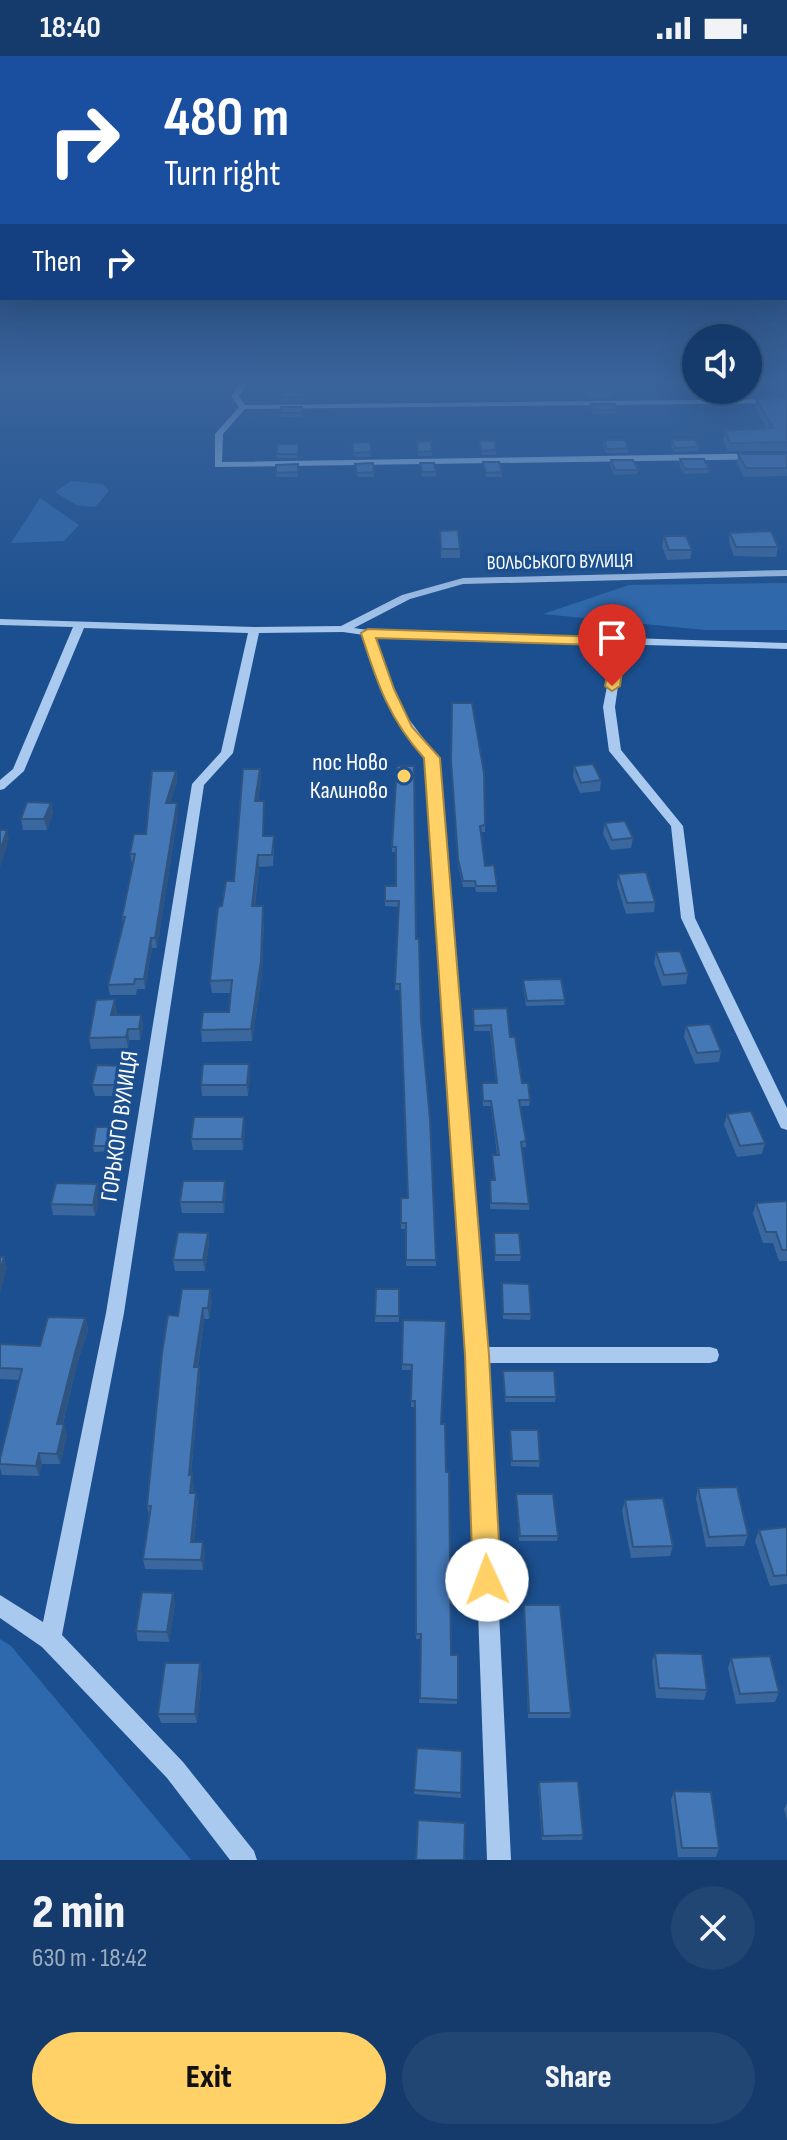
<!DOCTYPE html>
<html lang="en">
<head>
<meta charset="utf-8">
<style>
	:root { --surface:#143b6b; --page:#214673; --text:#f1f3f6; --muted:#9dadc1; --line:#33557e; --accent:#ffd166 }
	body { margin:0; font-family:"Sofia Sans Condensed",sans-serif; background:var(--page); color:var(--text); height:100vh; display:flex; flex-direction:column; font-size:30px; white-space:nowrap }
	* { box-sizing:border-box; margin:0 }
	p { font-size:26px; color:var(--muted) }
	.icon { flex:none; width:44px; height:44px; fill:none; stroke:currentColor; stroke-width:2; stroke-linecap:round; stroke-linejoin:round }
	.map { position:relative; height:1804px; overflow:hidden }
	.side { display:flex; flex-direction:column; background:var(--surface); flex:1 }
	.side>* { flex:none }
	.guide { position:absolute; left:0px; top:0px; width:788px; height:244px; box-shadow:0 8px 32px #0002,0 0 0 2px var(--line); background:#1a4fa0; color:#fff; overflow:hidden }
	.fabs { position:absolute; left:682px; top:268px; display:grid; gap:16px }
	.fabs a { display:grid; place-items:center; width:80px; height:80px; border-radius:50%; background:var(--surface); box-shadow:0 8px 32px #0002,0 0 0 2px var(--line); font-size:40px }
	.pin { position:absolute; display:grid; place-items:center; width:68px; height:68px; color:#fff; margin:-82px -34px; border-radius:50% 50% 50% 0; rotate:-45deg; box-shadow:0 0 8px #0007 }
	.pin .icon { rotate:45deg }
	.me { position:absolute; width:88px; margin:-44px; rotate:358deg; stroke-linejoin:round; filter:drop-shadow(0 0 6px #0008) }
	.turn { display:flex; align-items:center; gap:28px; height:168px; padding:0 32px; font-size:36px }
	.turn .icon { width:104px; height:104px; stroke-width:2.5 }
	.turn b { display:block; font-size:56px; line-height:68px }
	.then { display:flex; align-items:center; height:76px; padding:0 32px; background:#0003; gap:16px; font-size:30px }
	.round { display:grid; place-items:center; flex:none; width:84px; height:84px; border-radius:42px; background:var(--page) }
	.summary { display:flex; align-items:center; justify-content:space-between; height:136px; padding:0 32px }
	h1 { font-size:48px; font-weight:800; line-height:60px }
	.action { display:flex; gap:16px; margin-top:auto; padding:16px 32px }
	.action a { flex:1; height:92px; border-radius:48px; background:var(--accent); color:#111; font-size:32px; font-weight:800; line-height:92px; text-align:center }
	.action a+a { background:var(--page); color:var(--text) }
	.status { display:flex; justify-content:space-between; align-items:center; height:56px; padding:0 40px; background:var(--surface); direction:ltr }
	.status svg { height:22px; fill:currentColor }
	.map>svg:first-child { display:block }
	.green { fill:#2e69ad }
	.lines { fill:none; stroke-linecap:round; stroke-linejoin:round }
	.minor { fill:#a9c9ee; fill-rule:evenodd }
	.wall { fill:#3a679d }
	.shaded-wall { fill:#305480 }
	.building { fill:#4478b7; stroke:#305480; stroke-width:2 }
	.route { fill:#ffd166; stroke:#a68842; stroke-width:2 }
	.poi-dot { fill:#ffd166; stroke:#1b4f8f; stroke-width:3 }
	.labels { text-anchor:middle; stroke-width:7; stroke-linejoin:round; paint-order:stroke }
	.far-street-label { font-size:20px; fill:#fff; stroke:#1b4f8f }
	.poi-label { font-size:24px; fill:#fff; stroke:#1b4f8f; text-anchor:end }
	.street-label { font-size:24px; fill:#fff; stroke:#1b4f8f }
</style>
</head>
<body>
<div class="status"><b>18:40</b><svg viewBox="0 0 49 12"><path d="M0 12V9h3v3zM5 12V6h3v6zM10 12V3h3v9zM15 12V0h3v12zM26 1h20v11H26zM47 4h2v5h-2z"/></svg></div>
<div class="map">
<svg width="787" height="1804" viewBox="0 0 787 1804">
	<rect width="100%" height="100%" fill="#1b4f8f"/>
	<path class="green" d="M71 425 103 428 109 435 95 451 76 449 55 436Z
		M40 442 79 469 64 485 11 487Z
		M787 527V574H705L543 558 629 529Z
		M0 1583 11 1590 191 1804H0Z"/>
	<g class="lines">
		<path class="minor" d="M239 328H247L239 340 245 349 787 343V347L245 353 223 378 222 406 787 397V403L215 411V378L239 351 231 340Z
			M787 514V520L463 528 410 543 354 572 368 574 787 587V593L609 588 621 609 615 651 621 694 683 770 695 862 787 1052V1074L781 1072 779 1068 681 862 671 770 609 695 603 651 611 609 598 587 374 580 391 629 405 658 438 702 486 1291H710L717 1293 719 1299 717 1305 710 1307H487L511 1804H487L469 1306 426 702C395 665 378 625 364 579L343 576 259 577 233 697 204 729 124 1257 62 1579 183 1706 254 1795 257 1804H230L167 1722 42 1591 0 1562V1539L43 1566 106 1257 192 728 221 696 248 577 84 572 24 715 4 733 0 734V724L13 713 73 571 0 569V563L254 571 341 570 402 539 463 522Z"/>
	</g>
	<path class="wall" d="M586 330 612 334 611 342H587L585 338Z
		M303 336V345L281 346V342Z
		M787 342V395H728L723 384 725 375 767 373 755 351 756 343Z
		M591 348 617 354 616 358 593 359 591 352Z
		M302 351V361H281L280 357Z
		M604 384 628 392V397H606L603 388Z
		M672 384 699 391 698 395 674 396 671 389Z
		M479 385 496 394V399H481Z
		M370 386 371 401H354L352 391Z
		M417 386 432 395V400H418Z
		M277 388H298V402H277Z
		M738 398H787V420L744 421 737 407Z
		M680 403 709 413V417L684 418 679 408Z
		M611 404 638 414 637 418 614 419 610 408Z
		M483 406 502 416V421H486Z
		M373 407 374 421H357L355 408Z
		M420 407 436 416V420L422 421Z
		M298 408V421H276V409Z
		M440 475 460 493V502H441Z
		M730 477 778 491 776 501 734 500 729 486Z
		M664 480 692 494 690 503 667 504 662 490Z
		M397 710 416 883 421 965 430 1063 436 1210H406V1173H401V1142H408L400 934H395L399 851 385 850V830H396V796H392V791Z
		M574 710 601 724 600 735 580 737 573 721Z
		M451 711 485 769V776H481L485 810 497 830V836H476L475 831H463L458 809Z
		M260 713 261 724 258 745H264V780L274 792 273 810 259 811 255 850H263L264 862 262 917 252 985 202 986 201 974 229 956 231 937H212L210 925Z
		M176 715 177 725 170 747 178 757 157 892H152L145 933H137L136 939H110L108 929 123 868 122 861 133 808H132L130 798 146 778Z
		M51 747 53 757 47 774H23L21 763Z
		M605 767 633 782 631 792 611 794 603 778Z
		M618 818 655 846 654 856 626 858 617 828Z
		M656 896 688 917 686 928 662 930 654 907Z
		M523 924 565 944 564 949 526 950 523 929Z
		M473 953 510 981 522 1027 530 1044 529 1050H520L526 1085V1091H521L529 1148V1154L490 1153V1124H494L492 1099H497L491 1050H483L482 1033V1027H496L490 975H474Z
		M117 955 116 959H141L143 970 140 984H129L128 992 91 993 89 982Z
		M686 970 721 995 719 1006 695 1008 684 981Z
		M249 1008 250 1019 248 1040H202L201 1029Z
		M127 1010 129 1021 125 1040H95L92 1029Z
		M727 1058 765 1087 762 1098 737 1101 724 1069Z
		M245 1072 243 1094H193L191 1083Z
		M118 1076 115 1095 94 1096 93 1090Z
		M226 1136 224 1157H182L180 1146Z
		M100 1140 95 1160 53 1159 51 1148Z
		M787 1145V1205H779L773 1187H763L753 1158 756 1147Z
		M208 1177 209 1188 205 1215H175L173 1204Z
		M494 1177 521 1199 520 1205H495Z
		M502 1227 531 1258 530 1264 503 1263Z
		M376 1233H399V1266H375Z
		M212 1244 209 1263H204L198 1311 200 1321 191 1418 194 1429 193 1437H196L198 1447 194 1486 205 1496 203 1514 145 1513 143 1503 149 1459 147 1450 178 1260Z
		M85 1262 88 1273 77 1308 63 1368 67 1379 60 1408H42L39 1420 2 1419 0 1412V1403L20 1324 0 1323V1288L40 1290Z
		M403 1264 441 1368 451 1599H458L457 1648 419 1647 421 1583H416L415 1351H411L412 1314H402Z
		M503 1315 556 1341 555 1346H505Z
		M510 1374 540 1405 539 1411 511 1410Z
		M698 1432 748 1479 744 1490 706 1491 696 1442Z
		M516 1438 558 1480 557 1485H519Z
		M625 1444 673 1490 670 1500 631 1502 622 1455Z
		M787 1471V1528L770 1530 755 1485 759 1474Z
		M175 1547 169 1586 138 1585 136 1575Z
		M524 1549 571 1657 570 1662H528Z
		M655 1597 707 1634 704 1644 656 1642 652 1606Z
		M731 1602 779 1636 775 1646 736 1648 728 1612Z
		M202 1617 197 1667H161L158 1658Z
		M417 1692 462 1695 461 1742 414 1738Z
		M539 1726 583 1779 582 1784H542L538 1730Z
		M674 1735 719 1792 716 1801H678L671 1744Z
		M787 1747V1764L784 1753Z"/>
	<path class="shaded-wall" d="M260 713 261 724 256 757 255 745Z
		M176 715 177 725 167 757 166 747Z
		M51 747 53 757 47 774 44 763Z
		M177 747 178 757 157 892 155 882Z
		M7 774 9 784 0 812V795Z
		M258 799 259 811 253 862 252 850Z
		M263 850 264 862 262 917 252 985 251 973Z
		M151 882 152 892 145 933 144 923Z
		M115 943 117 955 113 970 111 959Z
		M141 959 143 970 140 984 139 973Z
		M128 973 129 984 128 992 126 981Z
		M249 1008 250 1019 248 1040 247 1029Z
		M127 1010 129 1021 125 1040 123 1029Z
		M244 1061 245 1072 243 1094 242 1083Z
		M117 1071 118 1076 115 1095 114 1090Z
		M225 1125 226 1136 224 1157 223 1146Z
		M97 1128 100 1140 95 1160 93 1149Z
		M208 1177 209 1188 205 1215 203 1204Z
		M4 1201 7 1212 0 1238V1216Z
		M210 1233 212 1244 209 1263 208 1252Z
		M203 1252 204 1263 196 1321 194 1311Z
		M85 1262 88 1273 77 1308 60 1379 57 1368 75 1297Z
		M199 1311 200 1321 190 1429 189 1419Z
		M64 1368 67 1379 60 1408 57 1398Z
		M39 1397 42 1408 39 1420 36 1410Z
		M192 1418 194 1429 192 1447 190 1437Z
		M196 1437 198 1447 193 1496 191 1486Z
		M203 1486 205 1496 203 1514 201 1504Z
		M173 1537 175 1547 169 1586 167 1576Z
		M200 1607 202 1617 197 1667 195 1658Z"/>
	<path class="building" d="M592 329H611L612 334H588L586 330Z
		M281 336H303V341L281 342Z
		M787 342V386L730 387 725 375 773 372 756 343Z
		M591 348H615L617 354H594Z
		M281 351H302V357H280Z
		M604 384H625L628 392 607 393Z
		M672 384H695L699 391 675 392Z
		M431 385 432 395 418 396 417 386Z
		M479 385H494L496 394 481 395Z
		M370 386 371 396 354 397 352 387Z
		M277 388H298V398H277Z
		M738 398H787V412H746Z
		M680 403H704L709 413H685Z
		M611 404H633L638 414H615Z
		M483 406H499L502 416 486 417Z
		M373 407 374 416 357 417 355 408Z
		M420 407H434L436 416H422Z
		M298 408V416L276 417V409Z
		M458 474 460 493H441L440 475Z
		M771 475 778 491H736L730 477Z
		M664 480H686L692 494H669Z
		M452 647H472L484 717 485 769 480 770 485 810 494 809 497 830H476L475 825H463L458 803 451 705Z
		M593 708 601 724 581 727 574 710Z
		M397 710H414L416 883H419L421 965 430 1063 436 1204H406V1167H401V1142H408L400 928H395L399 845H385V830H396V791H392Z
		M243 713H260L255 745H264L263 780H274L272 799H258L252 850H263L261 905 251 973 201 974 203 956H229L232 924 210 925 218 851 222 850 226 825H234Z
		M152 715H176L166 747H177L155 882H151L144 923H135L134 928 108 929 125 861H122L135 798H130L134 778H146Z
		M27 746 51 747 44 763H21Z
		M625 765 633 782 612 784 605 767Z
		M0 774H7L0 795Z
		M646 816 655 846 627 847 618 818Z
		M680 895 688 917 664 919 656 896Z
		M561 923 565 944 527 945 523 924Z
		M115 943 111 959H141L139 973H128L126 981 89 982 96 944Z
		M507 952 510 981H515L522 1027H528L530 1044H519L526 1085 521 1086 529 1148 491 1147 490 1124H495L492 1099H499L491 1045H483L482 1027H497L491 969 474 970 473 953Z
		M710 968 721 995 697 997 686 970Z
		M203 1008H249L247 1029H201Z
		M97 1009 127 1010 123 1029H92Z
		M751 1055 765 1087 740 1090 727 1058Z
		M194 1061H244L242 1083H191Z
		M96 1071H117L114 1090H93Z
		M183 1125H225L223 1146H180Z
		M56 1127 97 1128 93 1149 51 1148Z
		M787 1145V1194H782L776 1176H766L756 1147Z
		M178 1176 208 1177 203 1204H173Z
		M494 1177H519L521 1199H495Z
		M0 1201H4L0 1216Z
		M502 1227 529 1228 531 1258H503Z
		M182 1233H210L208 1252H203L194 1311H199L189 1419 192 1418 190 1437H196L191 1486H203L201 1504 143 1503 151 1450H147L162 1297 168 1259 178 1260Z
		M376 1233H399V1260H375Z
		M48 1261 85 1262 75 1297 57 1368H64L57 1398 39 1397 36 1410 0 1408V1403L22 1313 0 1312V1288L40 1290Z
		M403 1264 446 1265 441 1368H445L446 1416H449L451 1599H458V1644L420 1642 421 1578H416L415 1345H411L412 1309 402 1308Z
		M503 1315H554L556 1341H505Z
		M510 1374H538L540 1405H512Z
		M737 1431 748 1479 709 1481 698 1432Z
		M516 1438H553L558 1480H520Z
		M663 1442 673 1490 633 1491 625 1444Z
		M787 1471V1519L774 1520 759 1474Z
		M142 1536 173 1537 167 1576 136 1575Z
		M524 1549H560L571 1657H529Z
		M655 1597 702 1598 707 1634 659 1632Z
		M770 1600 779 1636 740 1638 731 1602Z
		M165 1607H200L195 1658H158Z
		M417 1692 462 1695 461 1737 414 1734Z
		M578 1725 583 1779 543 1780 539 1726Z
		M674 1735 711 1736 719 1792H682Z
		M418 1764 465 1767 464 1804H416Z"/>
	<linearGradient id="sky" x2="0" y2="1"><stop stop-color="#0f2b4f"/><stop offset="0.56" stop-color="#39639b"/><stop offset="1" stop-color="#39639b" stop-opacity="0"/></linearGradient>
	<rect width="787" height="581" fill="url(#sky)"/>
	<path class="route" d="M368 573 602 581 607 582 623 609 620 630 612 635 605 630 609 609 598 589 376 582 394 633 412 671 440 702 489 1299 501 1524 497 1533 487 1537 477 1533 473 1524 465 1299 424 702C389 663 377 627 361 577Z"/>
	<circle class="poi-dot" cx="404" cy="720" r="8"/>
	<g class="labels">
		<g class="far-street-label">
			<text transform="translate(560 505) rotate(-1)" y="7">ВОЛЬСЬКОГО ВУЛИЦЯ</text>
		</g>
		<g class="poi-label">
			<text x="388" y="714">пос Ново<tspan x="388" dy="28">Калиново</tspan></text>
		</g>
		<g class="street-label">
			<text transform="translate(119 1070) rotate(-82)" y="8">ГОРЬКОГО ВУЛИЦЯ</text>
		</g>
	</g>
</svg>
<div class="fabs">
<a><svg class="icon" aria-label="sound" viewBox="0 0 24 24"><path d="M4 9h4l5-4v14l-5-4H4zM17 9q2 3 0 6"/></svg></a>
</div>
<div class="pin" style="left:612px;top:630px;background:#d93025"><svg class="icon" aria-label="arrive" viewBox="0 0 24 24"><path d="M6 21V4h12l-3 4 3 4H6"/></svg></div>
<svg class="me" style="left:487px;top:1524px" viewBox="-20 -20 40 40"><circle r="19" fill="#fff"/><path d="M0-13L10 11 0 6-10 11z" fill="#ffd166"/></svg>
<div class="guide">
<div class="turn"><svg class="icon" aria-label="right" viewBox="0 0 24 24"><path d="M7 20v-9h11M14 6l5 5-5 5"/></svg><div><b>480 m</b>Turn right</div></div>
<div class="then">Then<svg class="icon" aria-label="right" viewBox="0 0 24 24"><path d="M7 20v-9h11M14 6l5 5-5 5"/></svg></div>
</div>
</div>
<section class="side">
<div class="summary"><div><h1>2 min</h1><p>630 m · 18:42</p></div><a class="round"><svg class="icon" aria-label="close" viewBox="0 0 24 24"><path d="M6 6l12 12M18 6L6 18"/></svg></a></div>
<div class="action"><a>Exit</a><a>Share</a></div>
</section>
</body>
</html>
